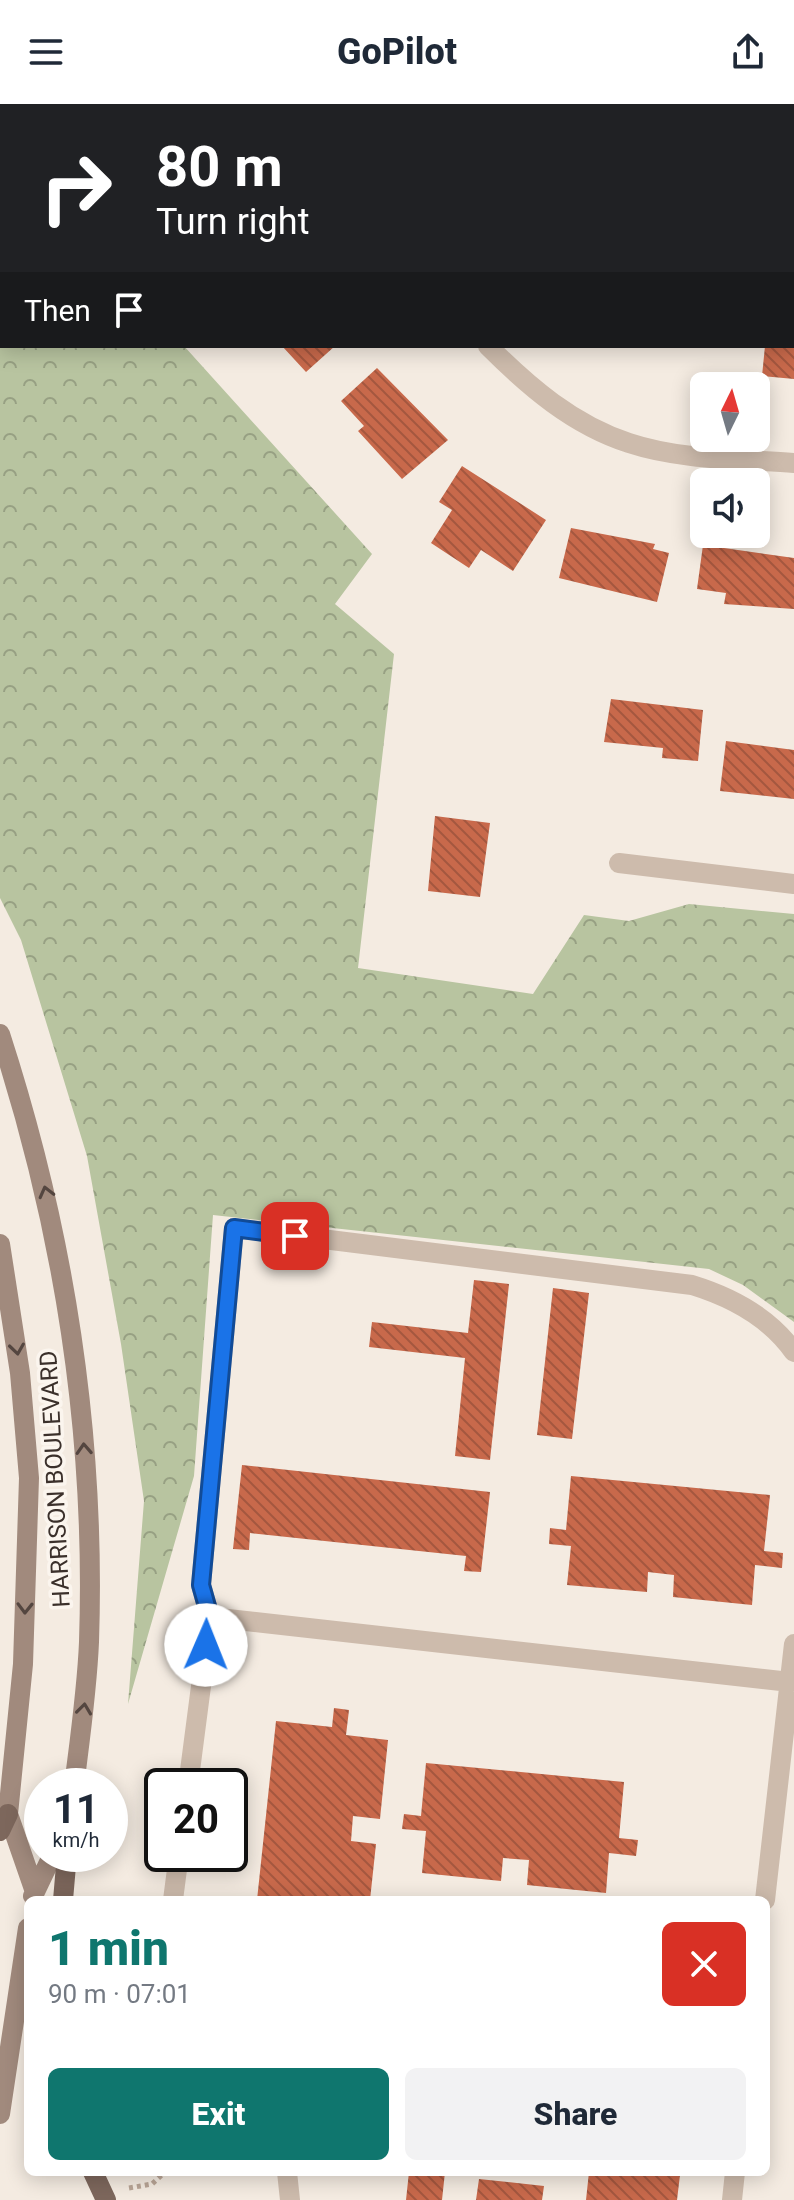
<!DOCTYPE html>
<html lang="en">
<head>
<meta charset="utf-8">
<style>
	:root { --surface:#fff; --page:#f2f2f3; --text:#1f2937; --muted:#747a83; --accent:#0f766e }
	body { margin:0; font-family:Roboto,sans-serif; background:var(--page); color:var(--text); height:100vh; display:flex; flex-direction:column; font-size:30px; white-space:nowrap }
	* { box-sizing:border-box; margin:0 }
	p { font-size:26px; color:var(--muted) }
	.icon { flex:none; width:44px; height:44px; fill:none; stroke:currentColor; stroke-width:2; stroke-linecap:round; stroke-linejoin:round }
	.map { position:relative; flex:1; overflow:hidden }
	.side { position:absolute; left:24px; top:1792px; width:746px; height:280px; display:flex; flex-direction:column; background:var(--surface); border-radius:12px; box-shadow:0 4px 20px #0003 }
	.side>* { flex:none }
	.hud { position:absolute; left:0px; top:0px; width:794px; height:244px; box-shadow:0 4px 20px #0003; background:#202124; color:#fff; overflow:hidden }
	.needle { width:52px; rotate:5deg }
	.buttons { position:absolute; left:690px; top:268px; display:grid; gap:16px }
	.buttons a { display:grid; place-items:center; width:80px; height:80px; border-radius:12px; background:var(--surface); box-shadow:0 4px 20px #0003; font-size:40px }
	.speed { position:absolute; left:24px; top:1664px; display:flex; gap:16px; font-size:40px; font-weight:700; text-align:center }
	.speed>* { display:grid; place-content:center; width:104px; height:104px; border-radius:50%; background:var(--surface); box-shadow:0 4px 20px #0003; line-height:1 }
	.speed small { font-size:20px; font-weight:400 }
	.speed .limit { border:4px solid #111; border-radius:12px; background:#fff; color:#111 }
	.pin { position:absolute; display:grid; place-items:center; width:68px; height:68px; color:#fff; margin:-34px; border-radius:16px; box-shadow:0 4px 12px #0006 }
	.me { position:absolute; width:88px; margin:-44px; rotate:1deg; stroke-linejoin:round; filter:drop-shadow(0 0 6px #0008) }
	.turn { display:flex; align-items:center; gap:28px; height:168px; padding:0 24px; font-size:36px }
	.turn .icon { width:104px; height:104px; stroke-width:2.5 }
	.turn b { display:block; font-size:56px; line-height:68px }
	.then { display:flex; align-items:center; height:76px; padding:0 24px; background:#0003; gap:16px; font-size:30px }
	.round { display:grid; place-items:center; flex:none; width:84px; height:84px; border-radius:12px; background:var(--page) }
	.summary { display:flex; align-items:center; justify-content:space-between; height:136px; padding:0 24px }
	h1 { font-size:48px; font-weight:800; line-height:60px; color:var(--accent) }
	.cta { display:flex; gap:16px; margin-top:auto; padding:16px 24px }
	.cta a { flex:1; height:92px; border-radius:12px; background:var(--accent); color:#fff; font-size:32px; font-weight:800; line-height:92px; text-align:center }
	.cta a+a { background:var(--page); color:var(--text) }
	header { display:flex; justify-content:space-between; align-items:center; height:104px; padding:0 24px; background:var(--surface); font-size:36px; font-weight:800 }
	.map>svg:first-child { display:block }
	.forest { fill:url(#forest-crowns) }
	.building { fill:url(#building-back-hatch) }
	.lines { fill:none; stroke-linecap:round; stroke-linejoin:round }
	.path { stroke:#b9a596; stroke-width:5; stroke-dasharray:4 4; stroke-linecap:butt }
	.lane { stroke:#cdbbac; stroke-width:20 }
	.street { stroke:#cdbbac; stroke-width:20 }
	.secondary { stroke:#a18a7d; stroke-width:20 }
	.primary { stroke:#7d675c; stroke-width:20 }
	.oneway { stroke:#544640 }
	.route-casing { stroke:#114b97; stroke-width:20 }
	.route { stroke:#1a73e8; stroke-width:14 }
	.labels { text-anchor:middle; stroke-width:7; stroke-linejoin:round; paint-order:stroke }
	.street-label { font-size:24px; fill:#3b302b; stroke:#fbf5ee }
</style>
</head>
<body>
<header><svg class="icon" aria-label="menu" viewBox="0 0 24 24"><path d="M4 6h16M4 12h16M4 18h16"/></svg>GoPilot<svg class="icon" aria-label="share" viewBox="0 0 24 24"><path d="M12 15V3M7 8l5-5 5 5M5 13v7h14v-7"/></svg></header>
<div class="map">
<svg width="794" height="2096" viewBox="0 0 794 2096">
	<defs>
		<pattern id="forest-crowns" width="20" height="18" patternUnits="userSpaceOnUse" patternTransform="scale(2)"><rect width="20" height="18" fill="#b8c4a0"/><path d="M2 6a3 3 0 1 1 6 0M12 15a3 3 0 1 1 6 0" fill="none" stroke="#97a083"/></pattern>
		<pattern id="building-back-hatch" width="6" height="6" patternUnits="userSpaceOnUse" patternTransform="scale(2)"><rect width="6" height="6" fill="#c8694b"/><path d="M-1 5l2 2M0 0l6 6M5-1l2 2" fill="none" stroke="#a4573f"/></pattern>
	</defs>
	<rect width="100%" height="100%" fill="#f4ebe1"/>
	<path class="forest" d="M0 39 2 242H184L372 450 335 500 394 550 358 864 533 890 584 811 629 817 689 800 794 810V1218L743 1181 709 1165 213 1111 194 1372 128 1600 144 1397 121 1240 87 1052 21 836 0 794Z"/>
	<path class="building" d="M282 242H335L306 268Z
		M765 242H794V275L762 272Z
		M377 264 448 336 402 375 358 327 364 322 341 297Z
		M462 362 546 416 513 467 481 446 469 464 431 439 452 406 439 398Z
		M571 424 655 440 653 445 669 449 657 498 559 474Z
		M703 441 794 454V505L724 500 726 489 697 485Z
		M611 595 703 606 698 657 662 654 663 644 604 638Z
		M726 637 794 646V695L720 687Z
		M435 712 490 719 480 793 428 787Z
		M474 1176 509 1180 490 1356 455 1352 465 1254 369 1243 372 1218 468 1229Z
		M553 1184 589 1189 572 1335 537 1331Z
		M242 1361 490 1388 481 1468 464 1467 466 1452 250 1429 249 1446 233 1445Z
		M571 1372 770 1391 764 1447 783 1449 782 1464 755 1461 752 1501 673 1493 674 1471 648 1468 647 1488 567 1481 571 1442 549 1440 550 1424 566 1426Z
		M334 1604 349 1606 346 1631 388 1636 380 1715 353 1712 351 1737 376 1740 370 1796H257L276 1617 332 1623Z
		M426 1659 624 1678 619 1734 638 1736 636 1752 609 1749 606 1789 527 1781 529 1756 503 1754 501 1777 422 1769 426 1727 402 1725 404 1710 421 1712Z
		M409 2068H445L442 2096H406Z
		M589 2068 680 2071 677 2096H586Z
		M479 2075 544 2082 542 2096H476Z"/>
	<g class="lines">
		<path class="path" d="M129 2084 152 2080 165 2068"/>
		<path class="lane" d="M210 1513 790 1578
			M188 1682 210 1513 201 1481 234 1124 692 1181C731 1193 770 1214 794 1248
			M173 1796 179 1750
			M765 1796 794 1540
			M287 2068 290 2096
			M732 2096 735 2068"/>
		<path class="street" d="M272 0 273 2
			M684 2 686 0
			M488 242C529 283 573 321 629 339 680 356 740 355 794 359
			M619 759 794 780"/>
		<path class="secondary" d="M0 930C64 1127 96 1330 89 1538 87 1586 80 1634 74 1682
			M0 1140 20 1269 29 1374 23 1560 8 1710 34 1785
			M33 1792 53 1750
			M0 2010 28 1824"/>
		<path class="primary" d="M0 1727 8 1710
			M63 1796 67 1750
			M93 2068 106 2096"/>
	</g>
	<defs><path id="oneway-chevron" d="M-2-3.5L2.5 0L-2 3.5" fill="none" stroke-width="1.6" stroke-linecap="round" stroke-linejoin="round" transform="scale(2)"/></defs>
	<g class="oneway">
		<use href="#oneway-chevron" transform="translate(46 1088) rotate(-104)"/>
		<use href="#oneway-chevron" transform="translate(17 1245) rotate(82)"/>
		<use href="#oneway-chevron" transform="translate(84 1345) rotate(-93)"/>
		<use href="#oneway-chevron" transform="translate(25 1504) rotate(91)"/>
		<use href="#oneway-chevron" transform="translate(84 1605) rotate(-83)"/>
	</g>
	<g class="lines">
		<defs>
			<path id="route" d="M206 1541 210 1513 201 1481 234 1124 295 1132"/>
		</defs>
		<use href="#route" class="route-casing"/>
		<use href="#route" class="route"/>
	</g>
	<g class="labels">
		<g class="street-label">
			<text transform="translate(55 1375) rotate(-93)" y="8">HARRISON BOULEVARD</text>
		</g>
	</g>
</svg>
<div class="buttons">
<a><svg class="needle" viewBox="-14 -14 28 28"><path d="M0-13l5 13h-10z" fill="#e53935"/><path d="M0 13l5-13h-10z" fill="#747a83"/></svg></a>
<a><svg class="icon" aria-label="sound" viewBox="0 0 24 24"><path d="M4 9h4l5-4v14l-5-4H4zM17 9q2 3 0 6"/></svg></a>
</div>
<div class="speed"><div>11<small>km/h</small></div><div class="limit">20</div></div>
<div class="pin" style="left:295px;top:1132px;background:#d93025"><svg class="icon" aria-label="arrive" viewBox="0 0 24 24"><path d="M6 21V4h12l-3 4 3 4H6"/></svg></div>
<svg class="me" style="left:206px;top:1541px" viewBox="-20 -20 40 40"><circle r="19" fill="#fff"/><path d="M0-13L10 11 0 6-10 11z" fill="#1a73e8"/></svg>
<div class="hud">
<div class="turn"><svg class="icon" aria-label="right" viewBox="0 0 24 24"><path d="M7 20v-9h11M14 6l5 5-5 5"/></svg><div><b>80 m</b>Turn right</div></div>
<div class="then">Then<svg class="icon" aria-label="arrive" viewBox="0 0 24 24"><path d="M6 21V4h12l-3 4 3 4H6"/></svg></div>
</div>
<section class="side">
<div class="summary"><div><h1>1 min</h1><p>90 m · 07:01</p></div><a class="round" style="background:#d93025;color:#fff"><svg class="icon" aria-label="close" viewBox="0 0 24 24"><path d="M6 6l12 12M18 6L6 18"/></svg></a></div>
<div class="cta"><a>Exit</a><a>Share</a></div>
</section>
</div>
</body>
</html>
